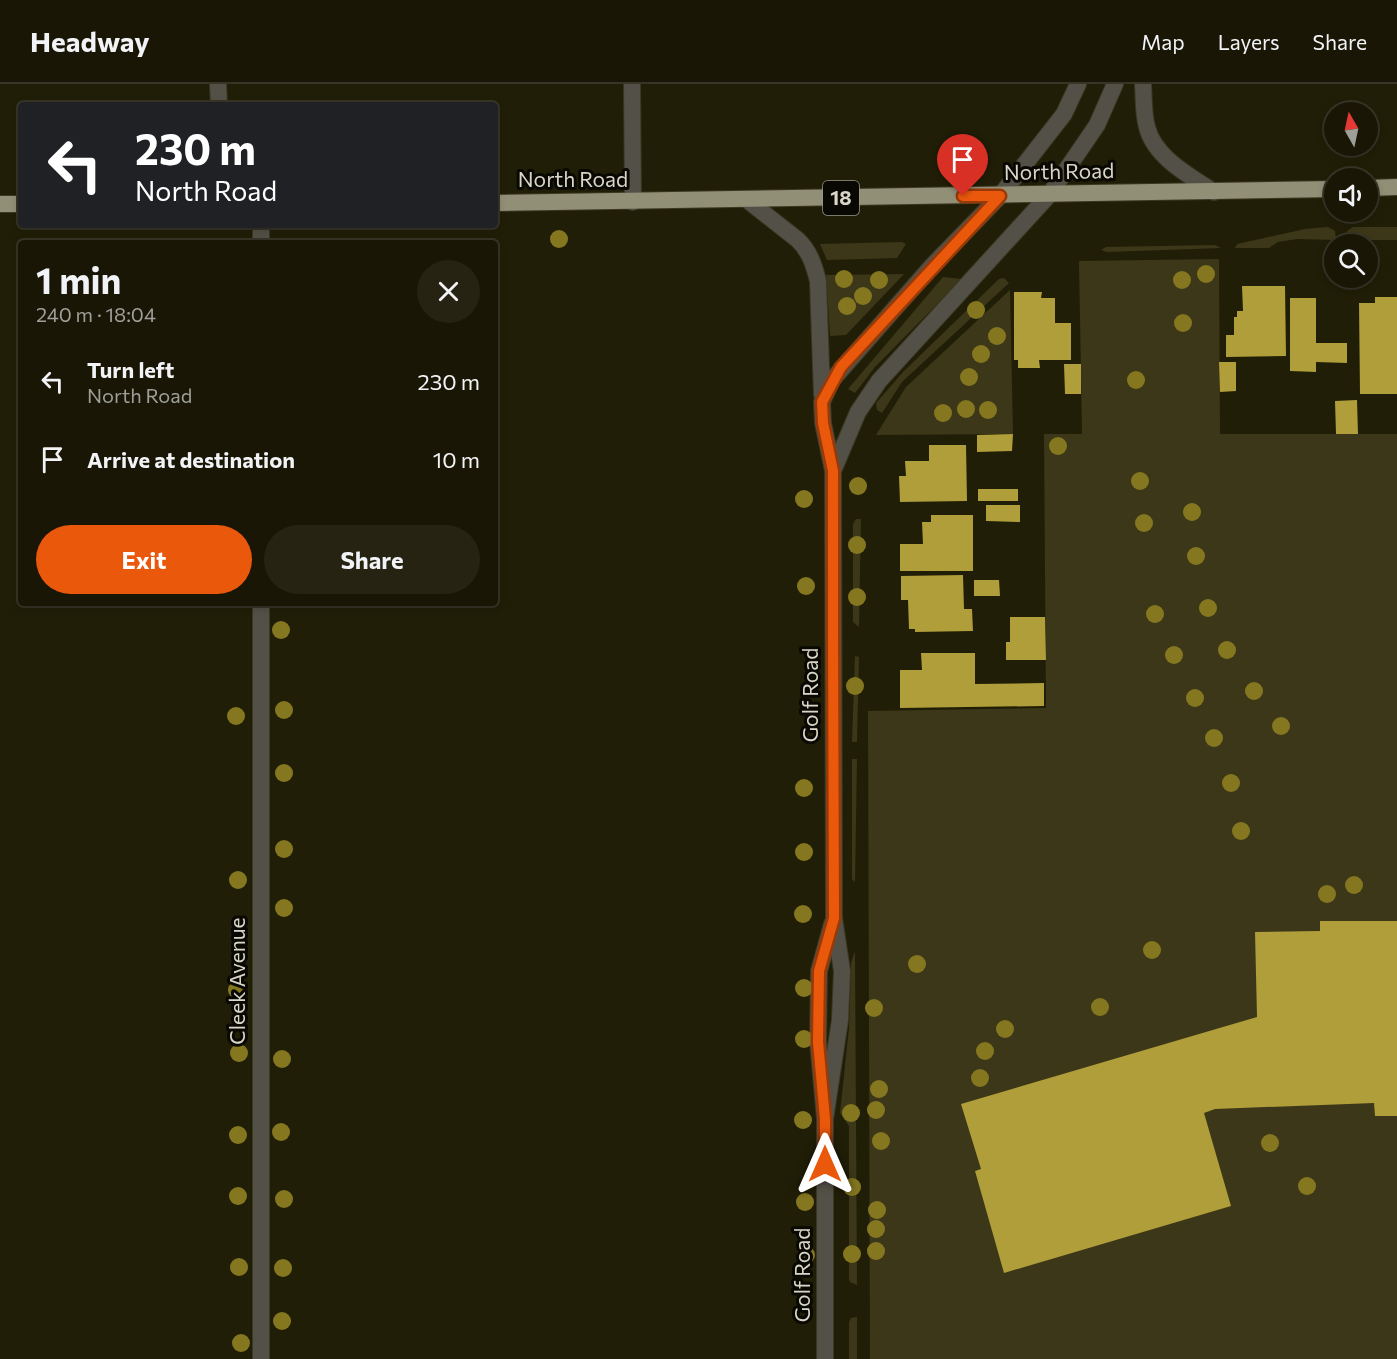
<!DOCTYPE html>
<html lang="en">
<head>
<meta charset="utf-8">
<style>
	:root { --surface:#191605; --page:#262313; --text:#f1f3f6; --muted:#9f9f9a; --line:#373527; --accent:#ea580c }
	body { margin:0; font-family:Commissioner,sans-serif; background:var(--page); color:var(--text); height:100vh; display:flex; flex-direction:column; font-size:22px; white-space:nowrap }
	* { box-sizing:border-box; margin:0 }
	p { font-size:20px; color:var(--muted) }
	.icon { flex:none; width:33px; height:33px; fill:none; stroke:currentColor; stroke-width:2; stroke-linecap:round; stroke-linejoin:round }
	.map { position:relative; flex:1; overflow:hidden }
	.panel { position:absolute; left:18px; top:156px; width:480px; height:366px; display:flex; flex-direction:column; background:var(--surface); border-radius:6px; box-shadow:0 3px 9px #0003,0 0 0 2px var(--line) }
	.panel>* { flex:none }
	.banner { position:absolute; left:18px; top:18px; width:480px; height:126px; border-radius:6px; box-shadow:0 3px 9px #0003,0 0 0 2px var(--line); background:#202124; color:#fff; overflow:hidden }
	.needle { width:39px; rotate:351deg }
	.controls { position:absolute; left:1324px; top:18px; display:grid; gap:12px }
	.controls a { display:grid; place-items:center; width:54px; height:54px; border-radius:50%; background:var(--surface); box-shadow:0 3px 9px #0003,0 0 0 2px var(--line); font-size:30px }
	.pin { position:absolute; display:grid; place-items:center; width:51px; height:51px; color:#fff; margin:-62px -26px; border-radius:50% 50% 50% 0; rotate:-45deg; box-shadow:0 0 6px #0007 }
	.pin .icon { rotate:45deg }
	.me { position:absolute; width:66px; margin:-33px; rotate:0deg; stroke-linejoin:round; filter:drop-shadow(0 0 4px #0008) }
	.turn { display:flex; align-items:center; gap:21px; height:126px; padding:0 18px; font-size:27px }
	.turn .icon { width:78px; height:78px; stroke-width:2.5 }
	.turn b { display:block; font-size:42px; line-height:51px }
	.round { display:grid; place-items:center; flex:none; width:63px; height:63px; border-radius:32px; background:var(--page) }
	.overview { display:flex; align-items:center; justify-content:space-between; height:102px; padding:0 18px }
	h1 { font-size:36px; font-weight:700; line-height:45px }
	.primary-button { display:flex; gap:12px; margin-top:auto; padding:12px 18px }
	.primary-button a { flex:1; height:69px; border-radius:36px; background:var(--accent); color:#fff; font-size:24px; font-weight:700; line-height:69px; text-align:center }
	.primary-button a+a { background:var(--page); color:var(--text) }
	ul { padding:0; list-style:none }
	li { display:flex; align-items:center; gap:18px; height:78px; padding:0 18px }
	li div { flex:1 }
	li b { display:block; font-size:22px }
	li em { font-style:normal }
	header { display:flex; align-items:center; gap:36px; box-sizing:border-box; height:84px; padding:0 30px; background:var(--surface); border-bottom:2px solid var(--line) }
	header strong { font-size:28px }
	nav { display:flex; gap:33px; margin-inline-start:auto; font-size:21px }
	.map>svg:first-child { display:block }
	.green { fill:#3c3718 }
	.building { fill:#af9e39 }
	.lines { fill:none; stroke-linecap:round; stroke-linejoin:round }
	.minor-casing { stroke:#3b3822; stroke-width:18 }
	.tertiary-casing { stroke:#3b3822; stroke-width:18 }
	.trunk-casing { stroke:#3b3822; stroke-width:18 }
	.minor { stroke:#535147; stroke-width:16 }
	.tertiary { stroke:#535147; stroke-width:16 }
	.trunk { stroke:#928f77; stroke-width:16 }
	.tree { fill:#857720 }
	.route-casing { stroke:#983908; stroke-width:15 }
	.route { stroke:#ea580c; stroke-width:10 }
	.labels { text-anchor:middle; stroke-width:6; stroke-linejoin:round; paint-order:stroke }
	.shield { fill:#090802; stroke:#9a988d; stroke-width:1.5 }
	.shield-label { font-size:20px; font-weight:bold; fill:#d8d6c8 }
	.street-label { font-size:21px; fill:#d8d6c8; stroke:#090802 }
</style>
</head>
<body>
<header>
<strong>Headway</strong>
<nav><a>Map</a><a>Layers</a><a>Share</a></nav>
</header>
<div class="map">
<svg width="1397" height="1275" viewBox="0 0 1397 1275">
	<rect width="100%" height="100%" fill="#211e07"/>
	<path class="green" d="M1328 143 1335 147 1336 156 1297 155 1278 158 1269 164H1235L1237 160 1305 145Z
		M1353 143H1397V156H1348L1347 147Z
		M902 158 906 160 897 174 827 176 820 160Z
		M1215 161 1221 164 1107 168 1101 166 1106 163Z
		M1219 175 1220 350H1397V1275H870L868 627 1046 624 1044 350H1082L1079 177Z
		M904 190 846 251 830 252 826 191Z
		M943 193 962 195 875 283 855 309 848 305Z
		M1004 194 1009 199 902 298 882 329 877 326 876 319 903 288 999 195Z
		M1010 206 1013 350 876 351 906 303Z
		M856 435H861L859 543 853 538V440Z
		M855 572 859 573 857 658H852Z
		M852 675H857L855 798 852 795Z
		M855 867V869L857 1201 850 1198 849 1195V1042L840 1029 849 944 851 879Z
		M857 1233V1275H849V1238L851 1234Z"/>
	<path class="building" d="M1242 202H1285L1286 272 1226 273V251H1234V233H1237V227H1243Z
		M1014 208H1042L1041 214H1055V239H1071V276H1039L1040 284H1018V276H1014Z
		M1375 213H1397V310H1360L1359 219H1375Z
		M1290 214H1316V259H1347V279L1316 278V288L1290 287Z
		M1219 278H1236V307L1220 308Z
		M1064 280H1081V310H1065Z
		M1357 316 1358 350H1336L1335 317Z
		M1013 350 1012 367 977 368V351Z
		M929 361H966L967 417 900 418 899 392H906L905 377H929Z
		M978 405H1018V417H978Z
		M986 421H1020V438L986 437Z
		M931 431H973V487H900V460H923L922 438H931Z
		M963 491 964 525H972L973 547 915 548V545H909L908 516H901V492Z
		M974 496H999L1000 512H974Z
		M1010 533H1045L1046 576H1006V558H1010Z
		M921 569H975V600L1044 599V622L900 624V586H922Z
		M1320 837H1397V1032H1375L1374 1019 1215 1025 1204 1029 1231 1122 1004 1189 975 1087 981 1085 961 1020 1257 933 1255 848 1320 847Z"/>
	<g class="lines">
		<defs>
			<path id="minor" d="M218 0 219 21
				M632 0 633 118
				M261 159V141
				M261 1275V519"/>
			<path id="tertiary" d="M1143 0C1144 14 1143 29 1147 43 1154 73 1190 92 1214 108
				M746 115 798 156C810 168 814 181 818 197L822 311
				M833 387 858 328 879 297 1049 111 1097 41 1115 0
				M825 1035 840 936 842 887 834 834 833 387 823 339 822 318 832 296 932 182 1000 112 1064 30 1078 0
				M825 1275V1035L818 958 819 887 832 840"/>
			<path id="trunk" d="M1368 104 1397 103
				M495 119 1335 105
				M0 120H21"/>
		</defs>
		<use href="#minor" class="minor-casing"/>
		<use href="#tertiary" class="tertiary-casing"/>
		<use href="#trunk" class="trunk-casing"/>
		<use href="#minor" class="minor"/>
		<use href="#tertiary" class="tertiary"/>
		<use href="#trunk" class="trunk"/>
	</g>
	<g class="tree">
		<circle cx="559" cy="155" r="9"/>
		<circle cx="1206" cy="190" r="9"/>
		<circle cx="844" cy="195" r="9"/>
		<circle cx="879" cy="196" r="9"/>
		<circle cx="1182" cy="196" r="9"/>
		<circle cx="863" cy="212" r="9"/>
		<circle cx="847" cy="222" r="9"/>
		<circle cx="976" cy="226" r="9"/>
		<circle cx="1183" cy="239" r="9"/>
		<circle cx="997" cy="252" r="9"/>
		<circle cx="981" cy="270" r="9"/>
		<circle cx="969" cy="293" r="9"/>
		<circle cx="1136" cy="296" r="9"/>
		<circle cx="966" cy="325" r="9"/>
		<circle cx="988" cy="326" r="9"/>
		<circle cx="943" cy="329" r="9"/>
		<circle cx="1058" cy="362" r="9"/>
		<circle cx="1140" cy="397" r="9"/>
		<circle cx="858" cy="402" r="9"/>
		<circle cx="804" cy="415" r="9"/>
		<circle cx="1192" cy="428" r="9"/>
		<circle cx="1144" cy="439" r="9"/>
		<circle cx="857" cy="461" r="9"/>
		<circle cx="1196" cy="472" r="9"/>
		<circle cx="806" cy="502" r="9"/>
		<circle cx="857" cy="513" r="9"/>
		<circle cx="1208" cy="524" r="9"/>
		<circle cx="1155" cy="530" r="9"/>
		<circle cx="281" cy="546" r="9"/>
		<circle cx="1227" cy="566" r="9"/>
		<circle cx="1174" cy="571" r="9"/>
		<circle cx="855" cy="602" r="9"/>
		<circle cx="1254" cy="607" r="9"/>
		<circle cx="1195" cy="614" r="9"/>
		<circle cx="284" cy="626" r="9"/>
		<circle cx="236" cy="632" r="9"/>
		<circle cx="1281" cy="642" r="9"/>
		<circle cx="1214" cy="654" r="9"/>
		<circle cx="284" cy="689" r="9"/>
		<circle cx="1231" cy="699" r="9"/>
		<circle cx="804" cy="704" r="9"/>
		<circle cx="1241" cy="747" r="9"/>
		<circle cx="284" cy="765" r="9"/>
		<circle cx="804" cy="768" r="9"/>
		<circle cx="238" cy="796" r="9"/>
		<circle cx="1354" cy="801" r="9"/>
		<circle cx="1327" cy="810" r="9"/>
		<circle cx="284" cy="824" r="9"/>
		<circle cx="803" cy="830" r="9"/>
		<circle cx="1152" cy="866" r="9"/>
		<circle cx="917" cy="880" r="9"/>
		<circle cx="804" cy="904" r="9"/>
		<circle cx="237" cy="906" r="9"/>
		<circle cx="1100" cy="923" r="9"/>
		<circle cx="874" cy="924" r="9"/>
		<circle cx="1005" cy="945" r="9"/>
		<circle cx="804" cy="955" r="9"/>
		<circle cx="985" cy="967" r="9"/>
		<circle cx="239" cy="969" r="9"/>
		<circle cx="282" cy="975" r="9"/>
		<circle cx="980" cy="994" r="9"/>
		<circle cx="879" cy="1005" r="9"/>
		<circle cx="876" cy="1026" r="9"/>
		<circle cx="851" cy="1029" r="9"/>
		<circle cx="803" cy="1036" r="9"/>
		<circle cx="281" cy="1048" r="9"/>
		<circle cx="238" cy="1051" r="9"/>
		<circle cx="881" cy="1057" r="9"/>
		<circle cx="1270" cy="1059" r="9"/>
		<circle cx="1307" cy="1102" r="9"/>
		<circle cx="852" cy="1103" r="9"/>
		<circle cx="238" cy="1112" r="9"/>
		<circle cx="284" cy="1115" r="9"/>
		<circle cx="805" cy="1118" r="9"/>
		<circle cx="877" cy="1126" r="9"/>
		<circle cx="876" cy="1145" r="9"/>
		<circle cx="876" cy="1167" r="9"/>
		<circle cx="852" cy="1170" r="9"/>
		<circle cx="806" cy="1171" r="9"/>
		<circle cx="239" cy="1183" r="9"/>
		<circle cx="283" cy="1184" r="9"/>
		<circle cx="282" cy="1237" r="9"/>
		<circle cx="241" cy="1259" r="9"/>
	</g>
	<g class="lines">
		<defs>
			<path id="route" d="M825 1080V1035L818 958 819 887 834 834 833 550V387L823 339 822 318 841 283 1000 112H963"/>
		</defs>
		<use href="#route" class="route-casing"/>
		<use href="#route" class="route"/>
	</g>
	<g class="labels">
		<rect class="shield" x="823" y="97" width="36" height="34" rx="4.5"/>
		<g class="shield-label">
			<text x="841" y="121">18</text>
		</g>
		<g class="street-label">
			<text transform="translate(1059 88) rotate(-1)" y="7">North Road</text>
			<text x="573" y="103">North Road</text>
			<text transform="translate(811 611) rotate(-90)" y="7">Golf Road</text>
			<text transform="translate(238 897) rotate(-90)" y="7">Cleek Avenue</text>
			<text transform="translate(803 1191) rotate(-90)" y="7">Golf Road</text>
		</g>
	</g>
</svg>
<div class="controls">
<a><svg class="needle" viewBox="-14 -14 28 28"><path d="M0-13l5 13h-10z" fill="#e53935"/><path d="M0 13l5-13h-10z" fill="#9f9f9a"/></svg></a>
<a><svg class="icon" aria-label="sound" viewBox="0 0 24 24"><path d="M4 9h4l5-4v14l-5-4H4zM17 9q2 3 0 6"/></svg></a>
<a><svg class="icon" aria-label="search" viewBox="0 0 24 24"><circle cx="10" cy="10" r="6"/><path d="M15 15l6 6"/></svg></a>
</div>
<div class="pin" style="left:963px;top:112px;background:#d93025"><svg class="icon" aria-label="arrive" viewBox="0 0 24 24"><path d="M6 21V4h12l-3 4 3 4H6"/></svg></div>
<svg class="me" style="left:825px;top:1080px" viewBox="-20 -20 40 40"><path d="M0-17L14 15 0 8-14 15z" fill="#ea580c" stroke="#fff" stroke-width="4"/></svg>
<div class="banner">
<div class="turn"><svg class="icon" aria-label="left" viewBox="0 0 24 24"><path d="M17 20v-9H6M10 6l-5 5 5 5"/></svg><div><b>230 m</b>North Road</div></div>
</div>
<section class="panel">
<div class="overview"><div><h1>1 min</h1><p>240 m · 18:04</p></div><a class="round"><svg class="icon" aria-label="close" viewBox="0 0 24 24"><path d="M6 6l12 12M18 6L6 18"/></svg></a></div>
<ul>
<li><svg class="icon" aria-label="left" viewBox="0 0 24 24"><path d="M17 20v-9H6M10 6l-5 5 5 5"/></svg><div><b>Turn left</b><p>North Road</p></div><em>230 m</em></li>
<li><svg class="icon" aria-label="arrive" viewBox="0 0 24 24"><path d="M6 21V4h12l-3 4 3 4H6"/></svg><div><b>Arrive at destination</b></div><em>10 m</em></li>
</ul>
<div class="primary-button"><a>Exit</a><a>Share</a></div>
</section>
</div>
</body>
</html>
